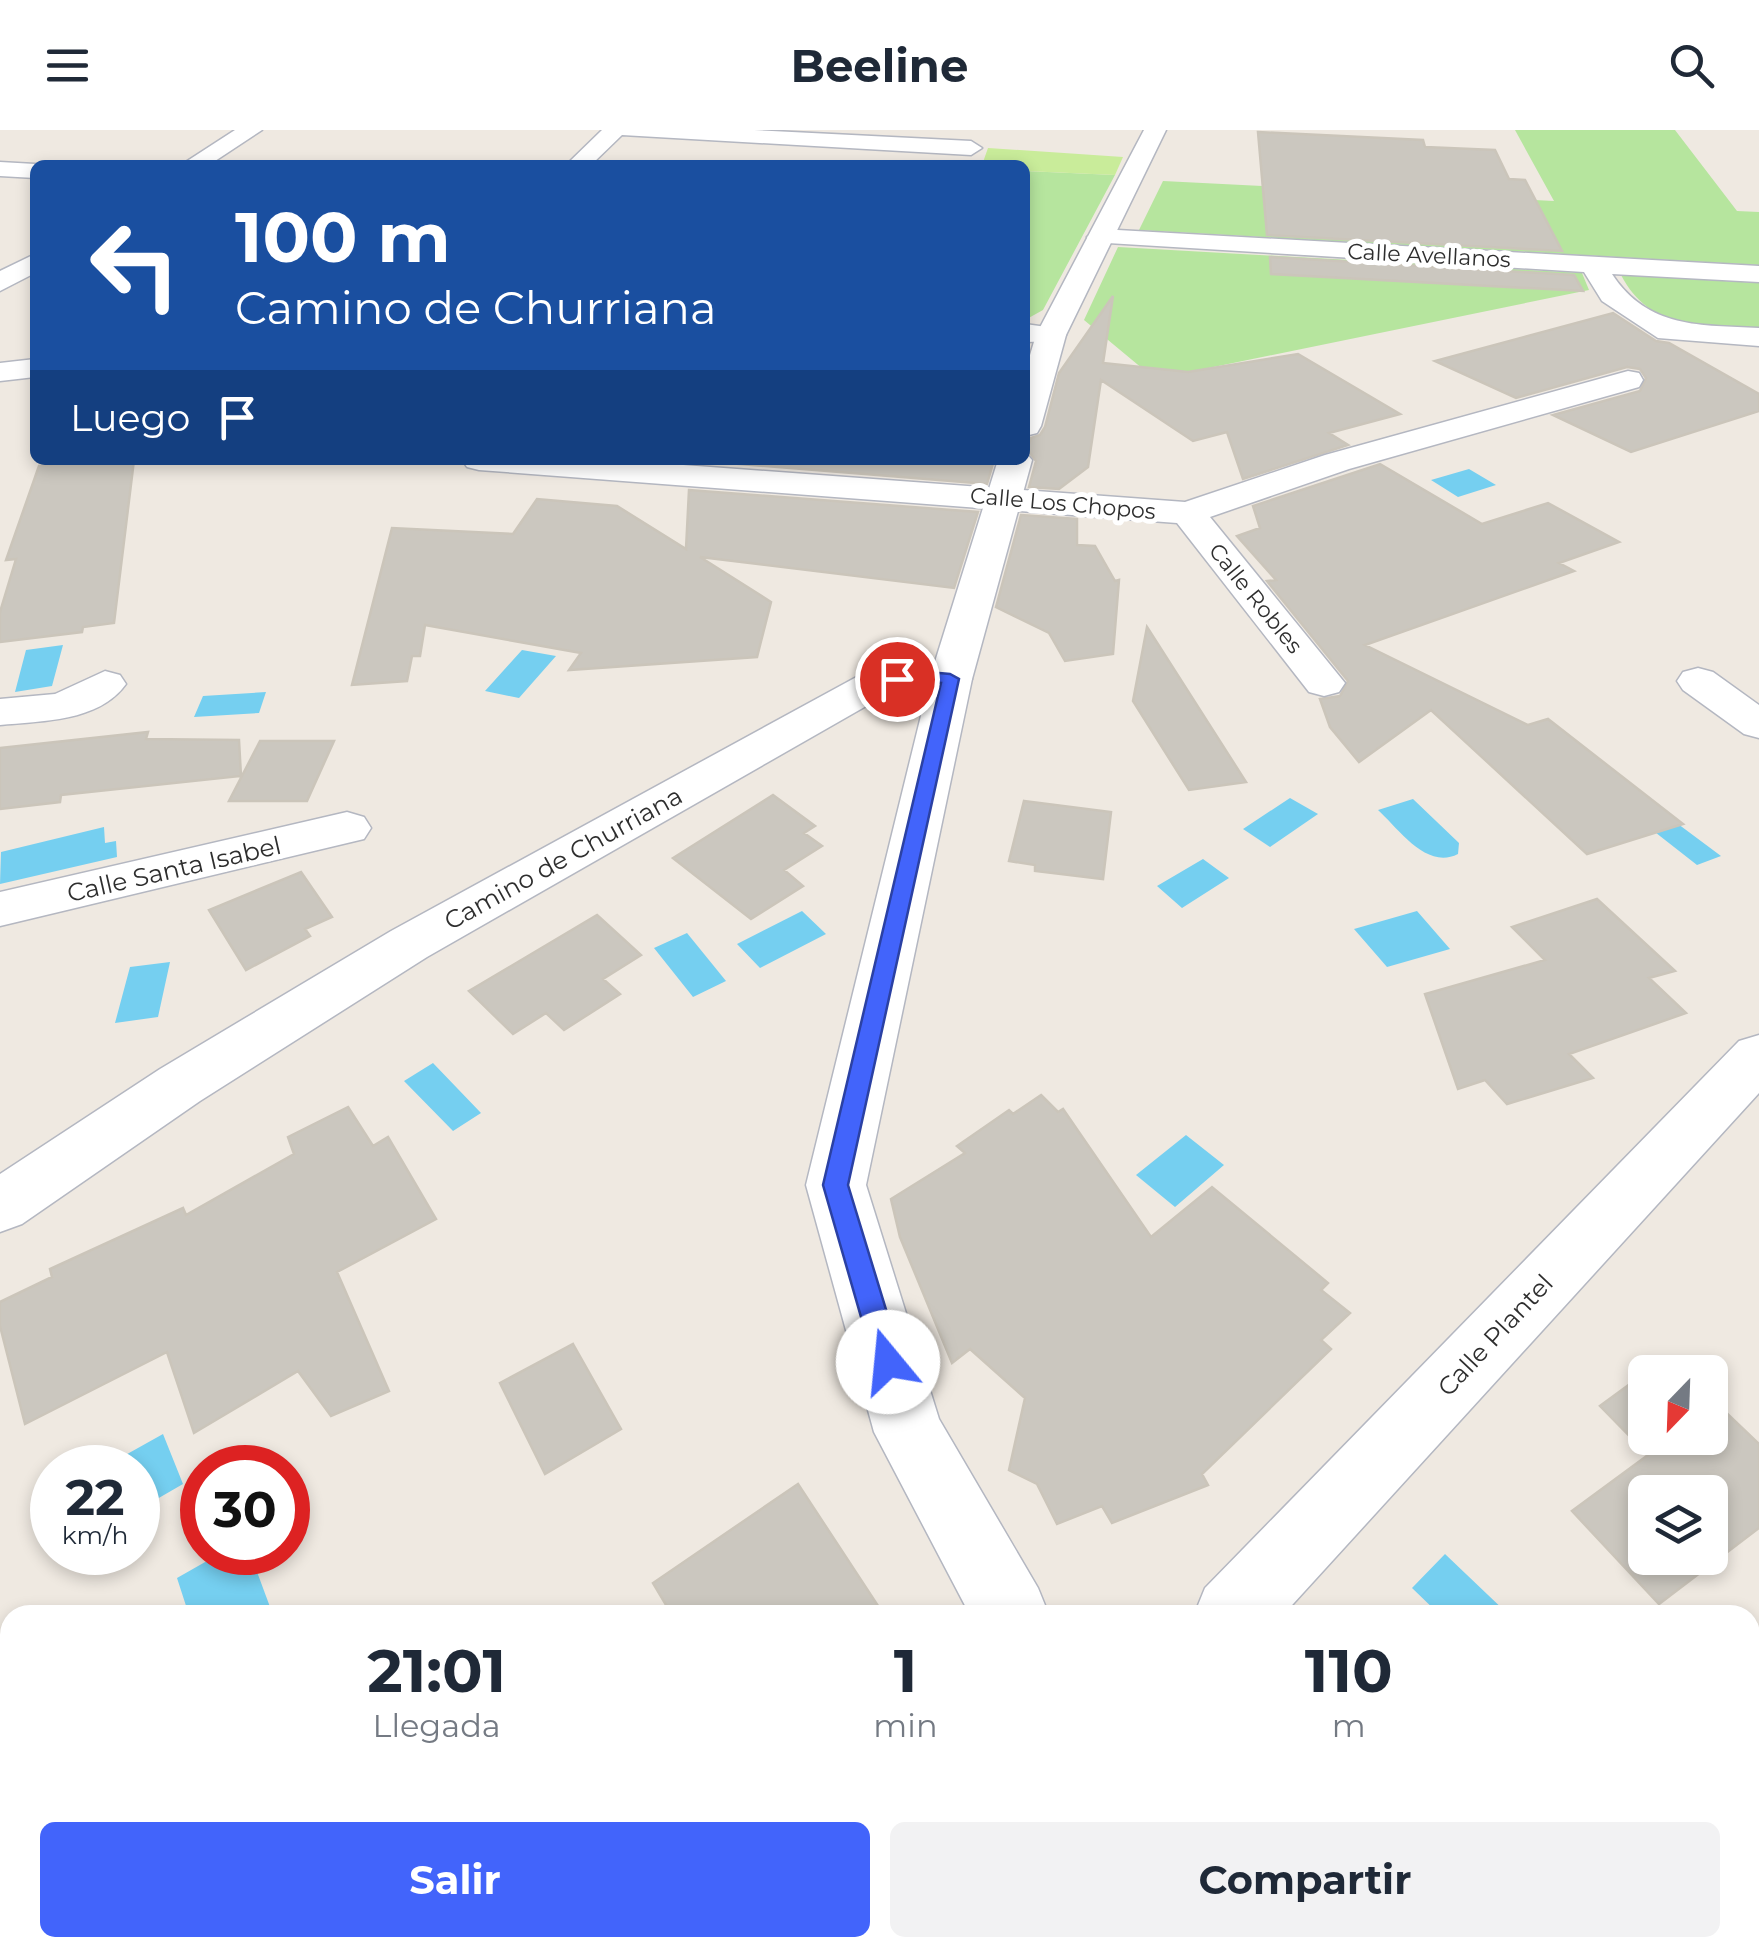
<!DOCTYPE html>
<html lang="es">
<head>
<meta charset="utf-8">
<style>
	:root { --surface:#fff; --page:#f2f2f3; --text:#1f2937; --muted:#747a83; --accent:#4264fb }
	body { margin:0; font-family:Montserrat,sans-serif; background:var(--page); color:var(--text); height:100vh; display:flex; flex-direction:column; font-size:38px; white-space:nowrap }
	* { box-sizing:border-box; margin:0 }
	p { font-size:32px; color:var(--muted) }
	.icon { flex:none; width:55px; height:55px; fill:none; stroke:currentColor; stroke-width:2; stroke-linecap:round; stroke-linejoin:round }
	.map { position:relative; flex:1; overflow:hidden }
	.panel { position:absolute; left:0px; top:1475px; width:1760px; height:352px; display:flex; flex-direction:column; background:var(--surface); border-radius:30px 30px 0 0; box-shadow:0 5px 15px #0003 }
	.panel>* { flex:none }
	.banner { position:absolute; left:30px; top:30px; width:1000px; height:305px; border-radius:15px; box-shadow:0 5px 15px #0003; background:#1a4fa0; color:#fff; overflow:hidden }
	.needle { width:65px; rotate:203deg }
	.buttons { position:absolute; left:1628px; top:1225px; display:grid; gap:20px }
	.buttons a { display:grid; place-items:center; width:100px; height:100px; border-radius:15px; background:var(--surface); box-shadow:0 5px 15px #0003; font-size:50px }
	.speed { position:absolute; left:30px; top:1315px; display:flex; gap:20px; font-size:50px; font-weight:700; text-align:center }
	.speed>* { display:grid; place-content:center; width:130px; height:130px; border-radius:50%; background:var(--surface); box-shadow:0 5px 15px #0003; line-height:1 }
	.speed small { font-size:25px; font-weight:400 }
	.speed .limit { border:15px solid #d22; background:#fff; color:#111 }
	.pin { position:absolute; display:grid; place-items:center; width:85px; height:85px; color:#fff; margin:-42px; border:5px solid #fff; border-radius:50%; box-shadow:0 2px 10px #0007 }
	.me { position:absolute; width:110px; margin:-55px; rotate:343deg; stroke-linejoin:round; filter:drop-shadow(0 0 8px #0008) }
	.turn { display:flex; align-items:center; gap:35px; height:210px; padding:0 40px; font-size:45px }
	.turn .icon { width:130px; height:130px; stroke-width:2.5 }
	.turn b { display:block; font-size:70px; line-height:85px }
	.then { display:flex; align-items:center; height:95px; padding:0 40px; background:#0003; gap:20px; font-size:38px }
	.eta { display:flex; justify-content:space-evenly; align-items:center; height:170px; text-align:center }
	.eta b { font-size:60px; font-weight:700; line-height:70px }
	.action { display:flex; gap:20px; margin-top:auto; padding:20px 40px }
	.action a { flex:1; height:115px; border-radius:15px; background:var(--accent); color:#fff; font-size:40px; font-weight:700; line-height:115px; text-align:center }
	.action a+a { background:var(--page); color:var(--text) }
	header { display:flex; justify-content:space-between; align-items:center; height:130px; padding:0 40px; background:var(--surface); font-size:45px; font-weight:700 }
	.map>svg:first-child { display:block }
	.green { fill:#b6e59e }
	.pitch { fill:#c9ec9a }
	.water { fill:#75cff0 }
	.building { fill:#cbc7bf; stroke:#cbc5ba; stroke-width:2.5; fill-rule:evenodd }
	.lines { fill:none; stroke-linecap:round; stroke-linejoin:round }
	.street-casing { stroke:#b4b7c1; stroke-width:3 }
	.secondary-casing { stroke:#b4b7c1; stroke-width:3 }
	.street { fill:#fff; fill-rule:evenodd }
	.secondary { fill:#fff; fill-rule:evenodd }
	.route { fill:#4264fb; stroke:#2b41a3; stroke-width:2.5 }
	.labels { text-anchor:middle; stroke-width:10; stroke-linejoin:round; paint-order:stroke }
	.far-street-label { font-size:22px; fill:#2e2e2e; stroke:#fff }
	.street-label { font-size:25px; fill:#2e2e2e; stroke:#fff }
</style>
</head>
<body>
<header><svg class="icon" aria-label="menu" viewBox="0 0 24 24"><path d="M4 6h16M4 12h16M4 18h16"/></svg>Beeline<svg class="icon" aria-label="search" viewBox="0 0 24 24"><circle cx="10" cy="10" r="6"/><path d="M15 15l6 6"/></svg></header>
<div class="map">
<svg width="1759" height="1827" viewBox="0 0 1759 1827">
	<rect width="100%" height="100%" fill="#efe9e1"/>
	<path class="green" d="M1515 0H1675L1737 81 1759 82V135L1139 100 1163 51 1554 71Z
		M1025 41 1115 45 1043 180 1025 190Z
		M1118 117 1582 143 1589 160 1155 249 1084 190Z
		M1621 145 1759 153V201C1704 197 1650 201 1621 145Z"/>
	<path class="pitch" d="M988 18 1123 27 1115 45 1025 41V35H982Z"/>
	<path class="water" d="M1469 339 1496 355 1458 367 1431 350Z
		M63 515 52 556 15 562 26 520Z
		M522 520 556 526 519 568 485 561Z
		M266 562 259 583 194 587 203 566Z
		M1290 668 1318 684 1270 717 1243 699Z
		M1413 669 1459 713 1458 724C1426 740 1399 699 1378 680Z
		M1674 691 1721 726 1697 735 1651 699Z
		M104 697 105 713 116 711 117 727 0 754 1 722Z
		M1203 729 1229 748 1182 778 1157 756Z
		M802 781 826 804 760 838 737 814Z
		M1417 781 1450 819 1387 837 1354 799Z
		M687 803 726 851 693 867 654 818Z
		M170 832 158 887 115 893 130 837Z
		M433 933 481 983 453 1001 404 951Z
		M1186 1005 1224 1035 1175 1077 1136 1045Z
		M163 1304 183 1354 138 1380V1338L104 1337Z
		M221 1423H250L273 1485H189L177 1448Z
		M1445 1424 1509 1485H1440L1412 1458Z"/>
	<path class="building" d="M1258 2 1423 10 1425 17 1495 20 1509 49 1525 50 1562 121 1267 105Z
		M1270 127 1574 145 1583 161 1271 144Z
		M1113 166 1103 233 1188 242 1298 224 1400 284 1329 303 1348 315 1243 349 1227 302 1193 311 1101 250 1088 337 1059 359 1029 357 1036 331 1027 319 1031 308 1040 305 1045 297 1059 243Z
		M1613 183 1656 211 1669 213 1759 264V281L1631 322 1553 285 1640 261 1646 248 1640 239 1627 237 1516 268 1435 231Z
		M88 330H134L114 493 83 497 82 502 0 512V482L16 429 6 430 39 336Z
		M691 330H994L987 354Z
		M1380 334 1482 394 1548 373 1619 412 1559 433 1574 441 1365 515 1528 595 1548 589 1683 694 1587 724 1431 580 1359 632 1330 597 1320 569 1340 566 1348 551 1267 451 1276 450 1237 406 1260 398 1253 376Z
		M689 360 978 382 954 458 700 427 771 472 757 527 569 540 581 523 425 495 420 526H412L407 551 352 555 392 398 513 404 537 369 617 376 686 419Z
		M1021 385 1077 389V415L1095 416 1115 451 1119 450 1113 524 1065 531 1049 503 996 477Z
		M1147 497 1246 652 1189 660 1133 571Z
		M148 602 146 609 239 610 241 646 61 665 60 672 0 679V618Z
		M260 611H334L307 671H229Z
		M773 665 815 696 804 703 822 716 784 740 803 756 751 789 673 728Z
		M1024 671 1111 682 1103 749 1035 741V735L1009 731Z
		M301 742 332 787 305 799 310 806 246 840 209 780Z
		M1597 769 1675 841 1649 848 1686 883 1569 924 1593 948 1507 974 1485 950 1458 959 1425 864 1545 830 1512 797Z
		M597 785 641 825 603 849 620 864 564 900 546 883 513 904 469 861Z
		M1041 965 1058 982 1063 979 1151 1107 1212 1057 1328 1153 1321 1160 1350 1183 1321 1210 1331 1219 1202 1344 1208 1355 1112 1393 1102 1376 1057 1394 1037 1354 1009 1340 1025 1268 970 1219 952 1233 900 1107 891 1069 965 1023 957 1016 1009 980 1013 984Z
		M348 977 373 1016 388 1007 436 1089 337 1142 389 1261 331 1286 298 1241 194 1303 167 1222 25 1294 0 1196V1172L52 1147 50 1139 183 1078 186 1085 294 1024 288 1007Z
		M573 1214 621 1299 545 1344 500 1253Z
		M1645 1243V1308H1710V1278L1716 1273 1759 1314V1398L1659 1474 1572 1381 1648 1325 1600 1276ZM1645 1362H1710V1428H1645Z
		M798 1354 884 1485H672L653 1453Z"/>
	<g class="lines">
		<defs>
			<path id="street" d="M235 0H262L209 35H181Z
				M602 0H754L971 11 982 18 971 25 622 5 591 35H566Z
				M0 32 35 34 39 35H35V48L0 46Z
				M1100 99 1759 136V152L1612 144C1648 199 1701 195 1759 198V216L1658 208 1602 171 1584 142 1091 112 1087 107Z
				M35 124V143L0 161V141Z
				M1025 194 1061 199 1066 205 1061 211 1025 212Z
				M35 229V247L0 251V233Z
				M1628 241 1639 243 1643 250 1639 257 1349 339 1210 387 1345 553 1339 562 1324 566 1309 562 1177 393 479 340 467 337 462 330H616L1185 372 1325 325Z
				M951 536 966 540 972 549 866 1055 939 1289 1038 1458 1049 1485H970L874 1302 806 1055 930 549 936 540Z
				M1698 538 1713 542 1759 575V608L1744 604 1683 560 1677 551 1683 542Z
				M105 541 120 545 126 554C99 592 41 591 0 595V569L55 564Z
				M347 682 364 687 371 698 364 709 0 796V762Z
				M1759 905V963L1283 1485H1194L1205 1458 1739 911Z
				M641 1818H737L733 1827H637Z
				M1152 1818H1241L1245 1827H1156Z"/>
			<path id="secondary" d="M1144 0H1166L1066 205 1041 296 1037 303 1025 306V242L1036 205Z
				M1025 322 1032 330 972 549 966 558 889 563 427 827 200 971 22 1094 0 1102V1044L160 939 391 801 862 544 917 533 934 535 998 330H1025Z"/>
		</defs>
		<use href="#street" class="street-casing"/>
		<use href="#secondary" class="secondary-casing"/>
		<use href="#street" class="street"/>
		<use href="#secondary" class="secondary"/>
	</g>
	<path class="route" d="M917 541 950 544 959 549 848 1055 902 1232 898 1241 888 1244 878 1241 874 1232 823 1055 941 553 917 551 897 554 888 549Z"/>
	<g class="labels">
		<g class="far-street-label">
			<text transform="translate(1429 125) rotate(3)" y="8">Calle Avellanos</text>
			<text transform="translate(1063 373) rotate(5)" y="8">Calle Los Chopos</text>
			<text transform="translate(1256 468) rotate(51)" y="8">Calle Robles</text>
		</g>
		<g class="street-label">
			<text transform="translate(563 728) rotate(-29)" y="9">Camino de Churriana</text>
			<text transform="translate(174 739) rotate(-13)" y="9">Calle Santa Isabel</text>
			<text transform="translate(1495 1205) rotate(-47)" y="9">Calle Plantel</text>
		</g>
	</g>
</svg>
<div class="buttons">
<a><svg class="needle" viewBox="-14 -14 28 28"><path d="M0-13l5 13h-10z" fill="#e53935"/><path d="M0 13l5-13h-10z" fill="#747a83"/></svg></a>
<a><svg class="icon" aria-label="layers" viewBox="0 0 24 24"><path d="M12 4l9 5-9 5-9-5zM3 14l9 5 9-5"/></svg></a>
</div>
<div class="speed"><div>22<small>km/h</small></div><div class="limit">30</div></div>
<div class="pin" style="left:897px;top:549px;background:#d93025"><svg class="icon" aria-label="arrive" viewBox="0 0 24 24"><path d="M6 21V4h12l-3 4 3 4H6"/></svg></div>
<svg class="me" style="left:888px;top:1232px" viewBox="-20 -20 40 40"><circle r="19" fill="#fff"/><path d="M0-13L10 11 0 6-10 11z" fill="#4264fb"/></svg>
<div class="banner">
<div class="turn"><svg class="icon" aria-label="left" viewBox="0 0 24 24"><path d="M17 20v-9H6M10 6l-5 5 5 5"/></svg><div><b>100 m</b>Camino de Churriana</div></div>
<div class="then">Luego<svg class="icon" aria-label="arrive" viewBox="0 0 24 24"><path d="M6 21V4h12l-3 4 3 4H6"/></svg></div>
</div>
<section class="panel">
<div class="eta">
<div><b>21:01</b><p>Llegada</p></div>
<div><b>1</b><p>min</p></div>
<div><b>110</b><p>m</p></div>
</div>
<div class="action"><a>Salir</a><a>Compartir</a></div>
</section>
</div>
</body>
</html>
